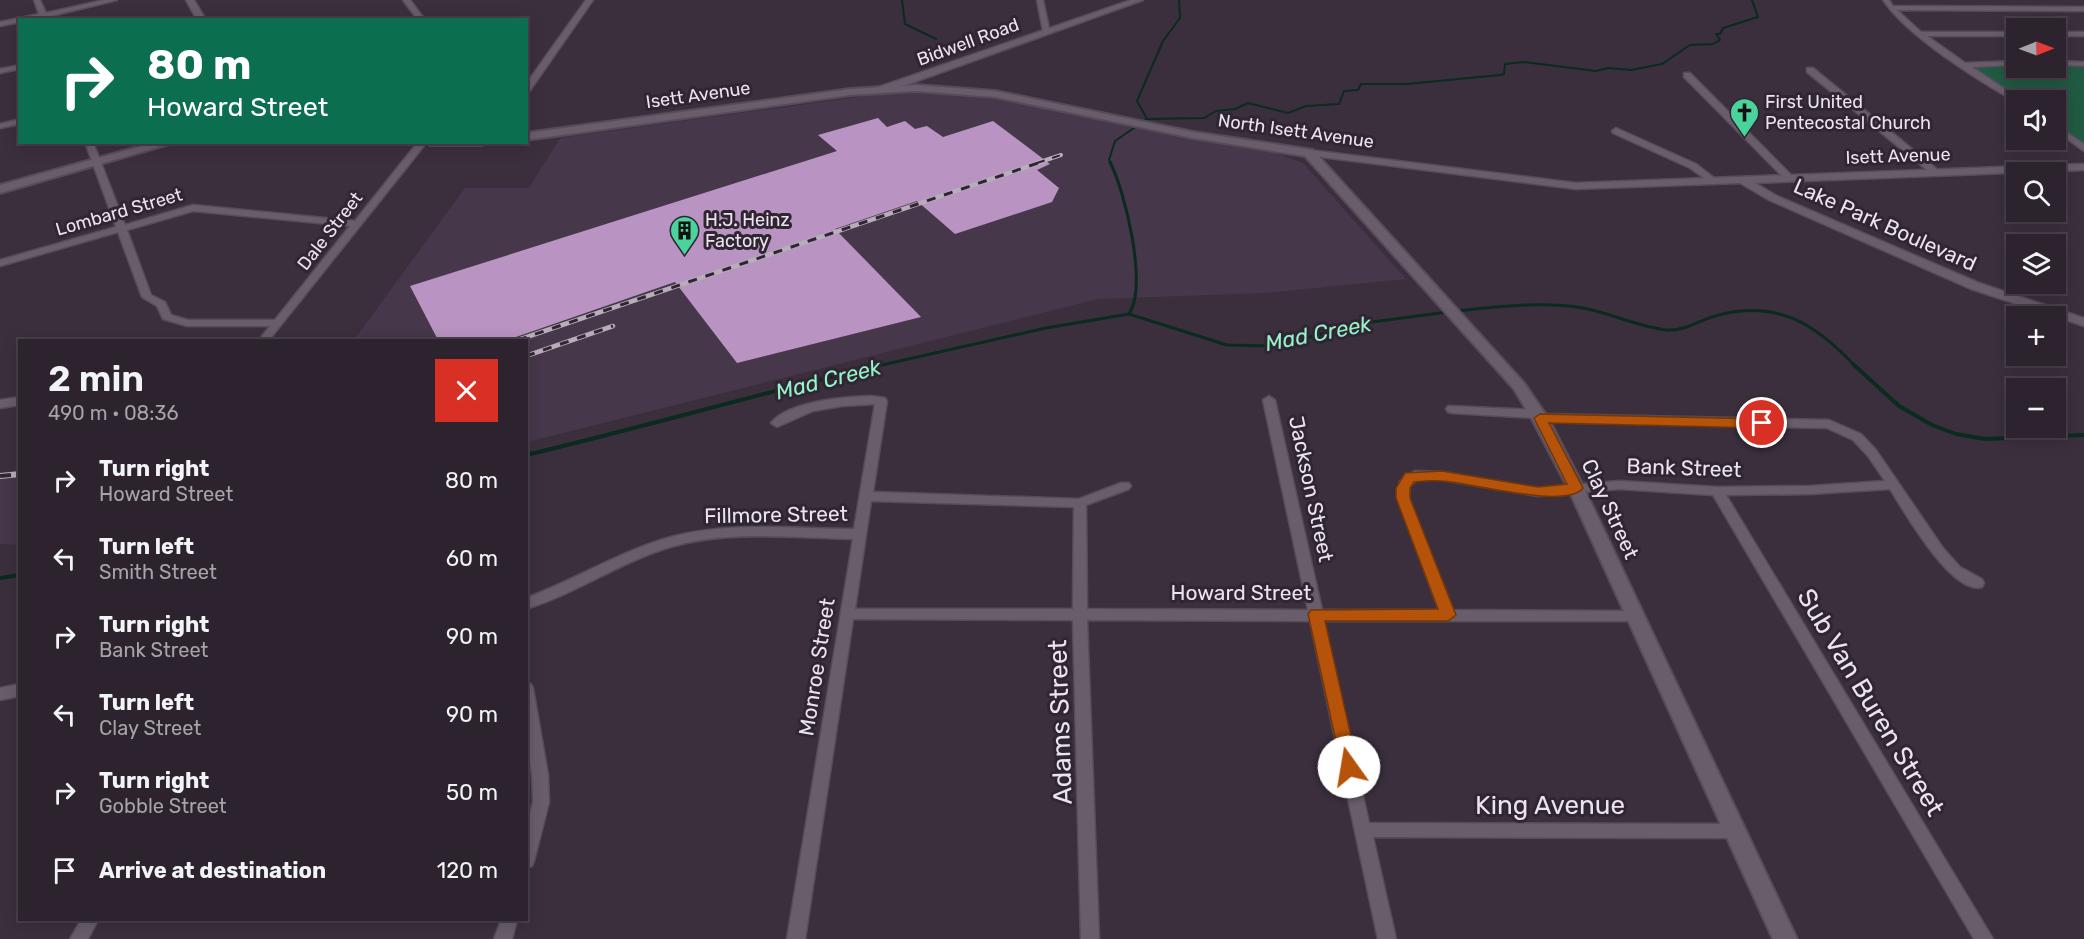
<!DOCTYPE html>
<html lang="en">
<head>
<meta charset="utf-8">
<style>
	:root { --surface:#2c232e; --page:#382f3a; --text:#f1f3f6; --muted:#a6a4aa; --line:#48404a }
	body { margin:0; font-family:Rubik,sans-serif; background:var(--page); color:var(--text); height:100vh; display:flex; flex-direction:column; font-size:22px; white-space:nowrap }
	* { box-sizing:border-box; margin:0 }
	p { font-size:20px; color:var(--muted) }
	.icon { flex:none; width:33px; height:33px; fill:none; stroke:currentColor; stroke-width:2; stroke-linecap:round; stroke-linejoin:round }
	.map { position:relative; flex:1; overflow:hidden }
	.side { position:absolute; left:18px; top:339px; width:510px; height:582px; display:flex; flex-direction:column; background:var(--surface); border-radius:0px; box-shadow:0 3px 15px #0003,0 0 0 2px var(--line) }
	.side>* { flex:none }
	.guide { position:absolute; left:18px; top:18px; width:510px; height:126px; border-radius:0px; box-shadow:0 3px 15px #0003,0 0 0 2px var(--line); background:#0b6e4f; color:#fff; overflow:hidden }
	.needle { width:39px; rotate:89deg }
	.buttons { position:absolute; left:2006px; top:18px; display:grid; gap:12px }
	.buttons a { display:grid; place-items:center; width:60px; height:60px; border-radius:0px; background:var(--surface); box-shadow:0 3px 15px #0003,0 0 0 2px var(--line); font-size:30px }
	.pin { position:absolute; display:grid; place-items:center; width:51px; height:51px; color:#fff; margin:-26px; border:3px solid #fff; border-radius:50%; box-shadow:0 2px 6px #0007 }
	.me { position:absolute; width:66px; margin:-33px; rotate:347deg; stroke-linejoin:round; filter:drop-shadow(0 0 4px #0008) }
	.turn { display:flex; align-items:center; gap:21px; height:126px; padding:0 30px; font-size:27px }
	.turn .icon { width:78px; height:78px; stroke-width:2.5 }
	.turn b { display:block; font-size:42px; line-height:51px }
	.round { display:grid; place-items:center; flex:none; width:63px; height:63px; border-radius:0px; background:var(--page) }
	.overview { display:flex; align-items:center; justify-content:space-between; height:102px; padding:0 30px }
	h1 { font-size:36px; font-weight:600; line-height:45px }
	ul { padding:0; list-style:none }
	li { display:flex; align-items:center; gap:18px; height:78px; padding:0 30px }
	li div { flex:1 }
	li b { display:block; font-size:22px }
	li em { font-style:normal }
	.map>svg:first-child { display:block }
	.built { fill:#46374a }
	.green { fill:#215a42 }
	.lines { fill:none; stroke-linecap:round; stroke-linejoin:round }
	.stream-far2 { stroke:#0a2b1d; stroke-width:2 }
	.stream-far1 { stroke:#0a2b1d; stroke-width:3 }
	.stream { stroke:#0a2b1d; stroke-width:4 }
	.building { fill:#b993c1 }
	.minor-casing { stroke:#564c58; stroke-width:3 }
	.tertiary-casing { stroke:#564c58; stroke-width:3 }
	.secondary-casing { stroke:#564c58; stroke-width:4 }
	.minor { fill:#695d6c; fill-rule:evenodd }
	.tertiary { fill:#695d6c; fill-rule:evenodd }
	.secondary { fill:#695d6c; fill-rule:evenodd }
	.rail-far2-casing { stroke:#b7aeb9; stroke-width:4 }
	.rail-far1-casing { stroke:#b7aeb9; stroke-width:4.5 }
	.rail-casing { stroke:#b7aeb9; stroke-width:6 }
	.rail-far2 { stroke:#302533; stroke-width:2; stroke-dasharray:8; stroke-linecap:butt }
	.rail-far1 { stroke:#302533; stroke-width:3; stroke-dasharray:9; stroke-linecap:butt }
	.rail { stroke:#302533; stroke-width:4; stroke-dasharray:11; stroke-linecap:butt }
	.route { fill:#b45309; stroke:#753606; stroke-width:1.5 }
	.labels { text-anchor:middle; stroke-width:6; stroke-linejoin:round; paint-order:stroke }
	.far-street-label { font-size:18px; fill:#ebe3ed; stroke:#302533 }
	.far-poi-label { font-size:18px; fill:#ebe3ed; stroke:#302533; text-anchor:start }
	.street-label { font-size:21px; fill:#ebe3ed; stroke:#302533 }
	.water-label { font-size:22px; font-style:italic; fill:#96f2c7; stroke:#302533 }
	.near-street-label { font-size:26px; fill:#ebe3ed; stroke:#302533 }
</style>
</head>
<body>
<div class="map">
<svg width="2084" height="939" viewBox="0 0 2084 939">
	<rect width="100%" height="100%" fill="#3b2f3d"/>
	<path class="built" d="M921 93 994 99 1271 151 1303 163 1406 279 1264 293 1098 299 527 442 526 340H354L465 188H529L560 138 879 94Z
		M19 475V545L0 544V477Z"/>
	<path class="green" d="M2055 64H2084V148L2055 128V100H2016L1964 65 2055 68Z"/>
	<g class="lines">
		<path class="stream-far2" d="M902 0 905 24 936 39
			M1147 119 1137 101 1163 41 1180 18 1179 0
			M1111 163 1109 160 1115 141 1147 119 1204 118 1216 111 1235 109 1248 103 1288 113 1306 106 1339 104 1344 91 1358 90 1361 84H1407L1500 75 1504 74 1505 64 1524 62 1596 71 1608 68 1631 70 1662 64 1690 45 1713 44 1720 40 1716 34H1720L1723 28 1758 17 1752 0"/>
		<path class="stream-far1" d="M1110 162C1125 191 1148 285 1129 314
			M1455 311C1497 307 1540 301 1583 308 1611 313 1638 327 1667 330 1685 331 1698 321 1715 316 1777 299 1815 323 1856 367
			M873 367 1046 328 1129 314 1227 345 1277 346 1357 324 1447 312"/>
		<path class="stream" d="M1854 365 1899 406 1932 425 1956 434 1985 439 2084 435
			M526 455C644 427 761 393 880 365
			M0 578 20 575"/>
	</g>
	<path class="building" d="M878 118 887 127 905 121 915 129 927 126 943 137 993 121 1050 164 1037 170 1059 188 1052 202 955 234 917 201 835 229 921 317 737 363 675 282 507 340H438L410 286 837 151 818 135Z"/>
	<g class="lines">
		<defs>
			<path id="minor" d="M34 0H40L46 13 104 0H117L47 17 48 20H20V22L0 26V22L39 14Z
				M403 0H410L425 20H418Z
				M586 0H593L529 92H526V84Z
				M1037 0H1043L1050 33 1043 31Z
				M1883 0H1889L1893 6 2084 7V11L1897 10 1921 32H2016V36H1927L1965 63 2016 61V65L1972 67 2022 100 2016 102C1976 79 1907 36 1883 0Z
				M2055 32H2084V36H2055Z
				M2055 61 2084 62V66L2055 65Z
				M20 65V69L0 73V69Z
				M1807 68H1813L1939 171V175H1933L1807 72Z
				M1684 73H1690L1793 177V181H1787L1684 77Z
				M20 119V124L0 128V124Z
				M2055 124 2084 144V151L2055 130Z
				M1616 128 1696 164 1718 181 1714 184 1711 183 1690 168 1613 133 1612 131Z
				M85 142H93L125 225 193 205 355 221 418 142H427L269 340H259L270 326H187L163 319 157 306 142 297 118 232 0 266V260L116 227ZM193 211 350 226 275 320H188L171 315 165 302 151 295 127 230Z
				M871 396 885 398 887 401 873 492 1079 499 1121 483H1129L1131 486 1129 489 1086 505 1087 609 1308 610 1263 400 1269 396 1275 400 1322 610H1439L1397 498 1400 481 1415 471 1442 472 1538 488 1619 481 1717 487 1810 486 1885 481 1868 456 1853 440 1827 428 1540 422 1536 421 1535 418 1452 413 1448 412 1446 409 1448 406 1538 410 1544 414 1829 420 1861 434 1876 450 1943 548 1960 567 1982 579 1984 583 1982 587C1952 596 1904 511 1890 489L1810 494 1726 495 1993 939H1974L1713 495 1619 489 1538 496 1442 480 1418 479 1410 486 1409 498 1453 610 1635 611 1640 612 1642 616 1640 620 1635 621H1324L1369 823 1735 824 1741 826 1743 831 1741 836 1735 838 1373 837 1396 939H1378L1310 621 1087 620 1099 939H1081L1073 620 853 619 805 939H787L853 539C794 538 732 530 674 546 623 560 578 593 526 609V598C575 580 620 551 671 537 730 521 794 529 854 529L875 404 842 406 813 411 777 427 771 423C789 401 844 397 871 396ZM871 501 1074 507 1073 609H855Z
				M20 397V405L0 408V400Z
				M526 682 531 684 533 688 548 775 549 802 534 861 532 866 526 868V828L533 802 532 775 526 737Z
				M20 684V696L0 700V688Z
				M81 920H98L88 939H70Z
				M501 920H517L512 939H494Z"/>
			<path id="tertiary" d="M186 0H194L206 20H197Z
				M1131 0H1143L906 85 875 93 870 90Z
				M1309 150 1576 183 2084 164V170L1755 183 1777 196 1979 283 2084 318V326L1971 289 1769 200 1740 183 1576 189 1305 155V151Z"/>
			<path id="secondary" d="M916 85 995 91 1193 132 1313 150 1524 383 1548 418 1584 488 1797 939H1773L1568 488 1532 419 1514 389 1305 156 1193 138 995 97 916 91 850 95 526 140V133L850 89Z
				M156 142H176L0 193V185Z
				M425 142H487L482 145H430Z"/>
		</defs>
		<use href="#minor" class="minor-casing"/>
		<use href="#tertiary" class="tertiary-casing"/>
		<use href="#secondary" class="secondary-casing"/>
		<use href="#minor" class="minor"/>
		<use href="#tertiary" class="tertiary"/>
		<use href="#secondary" class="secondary"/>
		<defs>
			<path id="rail-far2" d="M1037 163 1061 155"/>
			<path id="rail-far1" d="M518 340 1041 162
				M526 356 613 326"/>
			<path id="rail" d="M0 476 20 474"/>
		</defs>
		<use href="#rail-far2" class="rail-far2-casing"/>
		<use href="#rail-far1" class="rail-far1-casing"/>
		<use href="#rail" class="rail-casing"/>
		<use href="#rail-far2" class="rail-far2"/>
		<use href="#rail-far1" class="rail-far1"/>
		<use href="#rail" class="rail"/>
	</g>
	<path class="route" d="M1540 414 1762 419 1768 423 1762 428 1549 423 1583 488C1567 510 1468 482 1442 481 1433 480 1423 481 1414 482L1410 488V498L1456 615 1448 621H1325L1358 767 1356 773 1349 775 1343 773 1308 614 1311 610 1438 609 1396 498V488L1405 473 1442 471 1538 487 1567 484 1534 418Z"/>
	<defs>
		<symbol id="church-pin" viewBox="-11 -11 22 30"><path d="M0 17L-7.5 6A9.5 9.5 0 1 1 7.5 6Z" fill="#49d49c" stroke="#302533"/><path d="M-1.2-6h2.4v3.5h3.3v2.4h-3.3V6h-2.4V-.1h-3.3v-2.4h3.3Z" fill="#111"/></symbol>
		<symbol id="building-pin" viewBox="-11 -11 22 30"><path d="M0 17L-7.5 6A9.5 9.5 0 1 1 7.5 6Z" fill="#49d49c" stroke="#302533"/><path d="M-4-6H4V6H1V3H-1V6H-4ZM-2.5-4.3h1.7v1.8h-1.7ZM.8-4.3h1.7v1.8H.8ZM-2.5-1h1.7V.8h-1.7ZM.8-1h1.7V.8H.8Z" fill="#111"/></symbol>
	</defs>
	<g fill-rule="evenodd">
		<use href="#church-pin" x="1728" y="96" width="33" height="45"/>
		<use href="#building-pin" x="668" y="214" width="33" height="45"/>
	</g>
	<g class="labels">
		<g class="far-street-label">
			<text transform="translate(968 42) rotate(-20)" y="6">Bidwell Road</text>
			<text transform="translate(698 95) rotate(-8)" y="6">Isett Avenue</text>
			<text transform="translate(1296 131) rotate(8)" y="6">North Isett Avenue</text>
			<text transform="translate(1898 156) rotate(-2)" y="6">Isett Avenue</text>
			<text transform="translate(119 212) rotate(-16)" y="6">Lombard Street</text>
			<text transform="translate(330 231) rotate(-52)" y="6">Dale Street</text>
		</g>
		<g class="far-poi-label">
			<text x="1765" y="108">First United<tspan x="1765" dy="21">Pentecostal Church</tspan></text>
			<text x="705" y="226">H.J. Heinz<tspan x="705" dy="21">Factory</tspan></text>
		</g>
		<g class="street-label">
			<text transform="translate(1885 225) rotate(24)" y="7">Lake Park Boulevard</text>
			<text transform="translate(1684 468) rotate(2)" y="7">Bank Street</text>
			<text transform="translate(1311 489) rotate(78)" y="7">Jackson Street</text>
			<text transform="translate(1610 509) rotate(65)" y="7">Clay Street</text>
			<text transform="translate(776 515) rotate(-1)" y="7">Fillmore Street</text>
			<text x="1241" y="600">Howard Street</text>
			<text transform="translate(817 667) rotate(-81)" y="7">Monroe Street</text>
		</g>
		<g class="water-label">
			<text transform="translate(1318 333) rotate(-11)" y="8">Mad Creek</text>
			<text transform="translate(828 379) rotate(-14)" y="8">Mad Creek</text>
		</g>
		<g class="near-street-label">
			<text transform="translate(1871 702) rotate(59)" y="9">Sub Van Buren Street</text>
			<text transform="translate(1060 722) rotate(-92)" y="9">Adams Street</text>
			<text x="1550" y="814">King Avenue</text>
		</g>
	</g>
</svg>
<div class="buttons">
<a><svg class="needle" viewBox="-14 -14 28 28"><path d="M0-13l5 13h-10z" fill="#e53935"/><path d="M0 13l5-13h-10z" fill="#a6a4aa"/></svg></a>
<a><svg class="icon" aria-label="sound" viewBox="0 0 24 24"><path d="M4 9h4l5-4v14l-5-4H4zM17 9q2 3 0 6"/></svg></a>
<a><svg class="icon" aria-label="search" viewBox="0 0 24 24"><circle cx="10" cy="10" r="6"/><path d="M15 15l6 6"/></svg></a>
<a><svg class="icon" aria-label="layers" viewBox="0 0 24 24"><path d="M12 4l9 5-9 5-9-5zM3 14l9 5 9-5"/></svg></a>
<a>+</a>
<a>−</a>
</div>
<div class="pin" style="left:1762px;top:423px;background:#d93025"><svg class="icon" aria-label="arrive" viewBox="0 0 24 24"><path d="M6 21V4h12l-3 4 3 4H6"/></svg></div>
<svg class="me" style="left:1349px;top:767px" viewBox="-20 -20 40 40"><circle r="19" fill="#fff"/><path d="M0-13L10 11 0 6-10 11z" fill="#b45309"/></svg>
<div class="guide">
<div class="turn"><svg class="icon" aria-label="right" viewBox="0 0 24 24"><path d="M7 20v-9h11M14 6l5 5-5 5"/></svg><div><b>80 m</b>Howard Street</div></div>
</div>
<section class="side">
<div class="overview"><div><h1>2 min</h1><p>490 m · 08:36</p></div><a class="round" style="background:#d93025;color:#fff"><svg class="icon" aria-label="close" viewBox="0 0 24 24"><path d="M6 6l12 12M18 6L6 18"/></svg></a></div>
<ul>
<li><svg class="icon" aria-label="right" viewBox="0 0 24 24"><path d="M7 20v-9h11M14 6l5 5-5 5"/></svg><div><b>Turn right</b><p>Howard Street</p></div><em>80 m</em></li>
<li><svg class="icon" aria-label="left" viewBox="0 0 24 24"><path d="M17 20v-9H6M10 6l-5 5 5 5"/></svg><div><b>Turn left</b><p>Smith Street</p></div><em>60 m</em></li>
<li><svg class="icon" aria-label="right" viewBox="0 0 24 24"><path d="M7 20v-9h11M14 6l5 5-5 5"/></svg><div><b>Turn right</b><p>Bank Street</p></div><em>90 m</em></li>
<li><svg class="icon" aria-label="left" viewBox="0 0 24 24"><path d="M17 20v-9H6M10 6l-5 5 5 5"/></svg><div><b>Turn left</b><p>Clay Street</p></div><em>90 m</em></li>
<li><svg class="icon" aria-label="right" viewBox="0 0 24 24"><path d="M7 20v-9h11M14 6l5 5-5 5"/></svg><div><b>Turn right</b><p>Gobble Street</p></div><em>50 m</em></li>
<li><svg class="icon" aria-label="arrive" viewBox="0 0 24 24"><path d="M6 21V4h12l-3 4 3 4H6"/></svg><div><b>Arrive at destination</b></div><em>120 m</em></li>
</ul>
</section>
</div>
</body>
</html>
